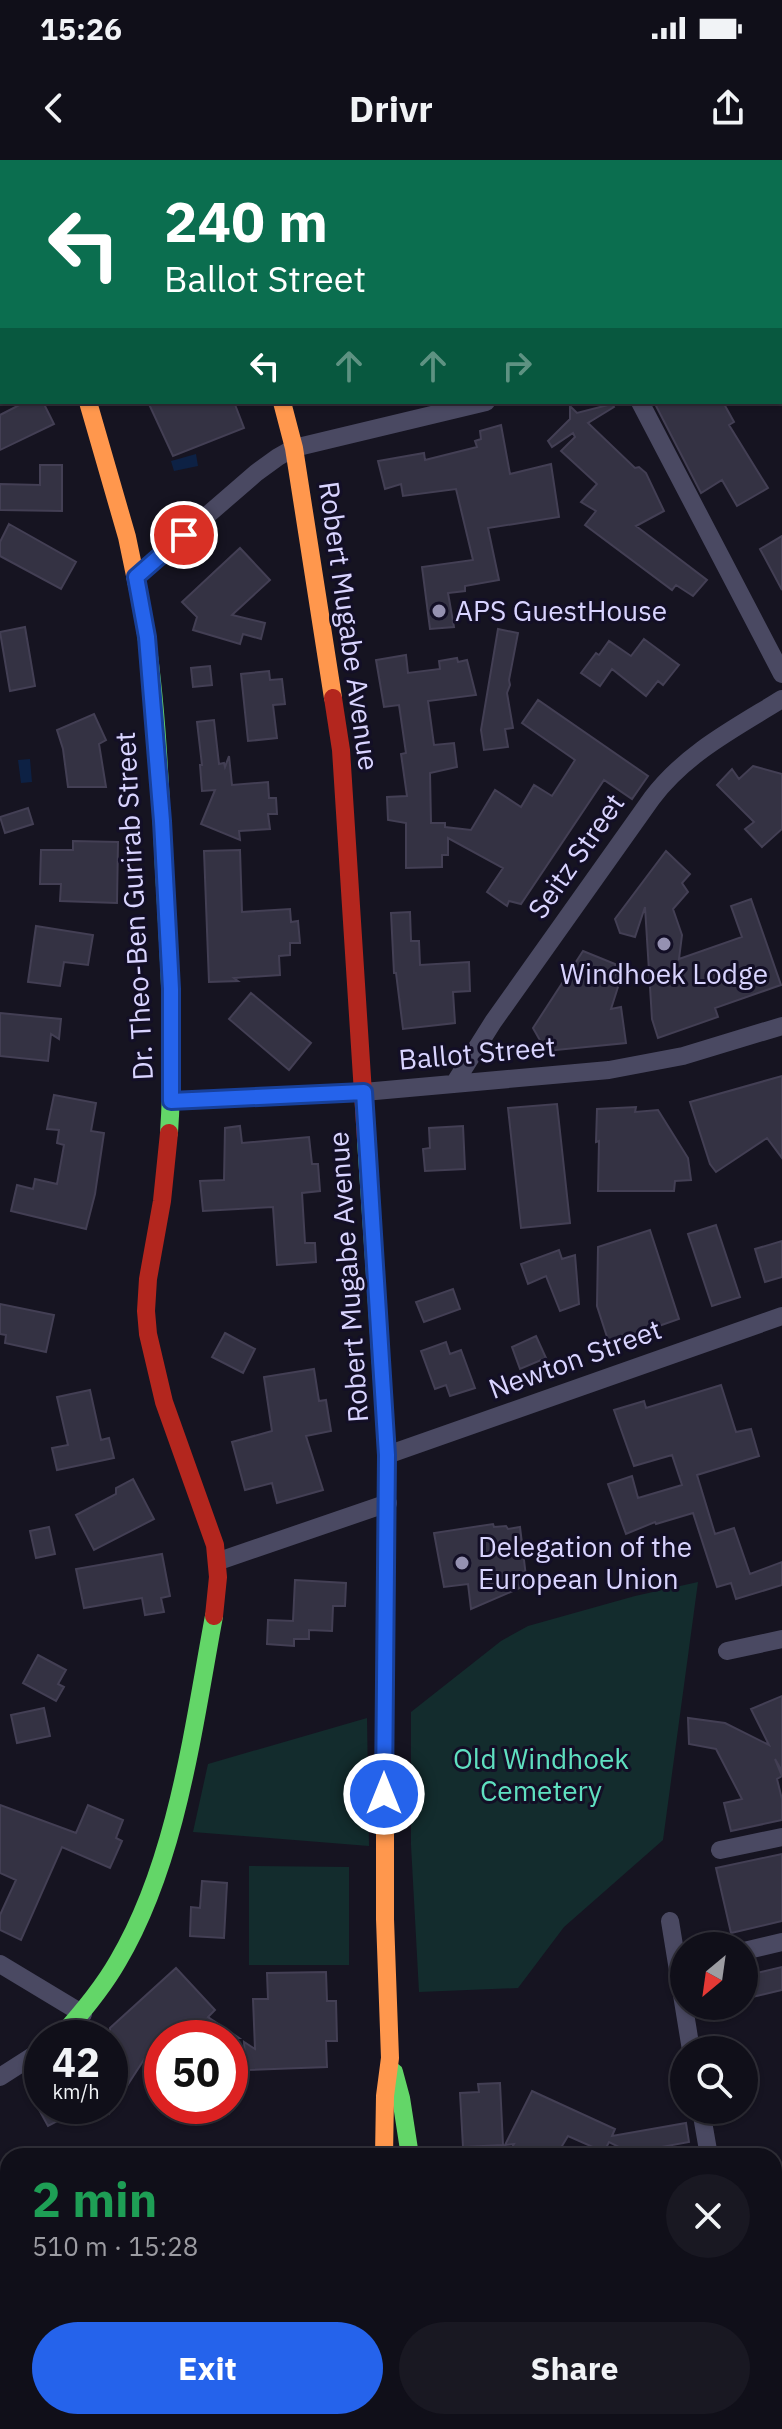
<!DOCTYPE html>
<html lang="en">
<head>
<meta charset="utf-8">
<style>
	:root { --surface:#100f19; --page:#191822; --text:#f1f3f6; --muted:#9c9ca2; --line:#302f38; --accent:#2563eb }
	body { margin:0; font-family:"IBM Plex Sans",sans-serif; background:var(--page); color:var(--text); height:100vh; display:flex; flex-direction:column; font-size:30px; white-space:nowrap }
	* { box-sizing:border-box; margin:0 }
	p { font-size:26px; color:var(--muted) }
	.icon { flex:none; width:44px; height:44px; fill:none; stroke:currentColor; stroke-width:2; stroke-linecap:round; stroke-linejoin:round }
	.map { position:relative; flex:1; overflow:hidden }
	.drawer { position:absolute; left:0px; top:1988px; width:782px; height:282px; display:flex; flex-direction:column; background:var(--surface); border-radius:24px 24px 0 0; box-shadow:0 2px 6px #0004,0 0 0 2px var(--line) }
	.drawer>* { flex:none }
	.top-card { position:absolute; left:0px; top:0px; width:782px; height:244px; box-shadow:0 2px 6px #0004,0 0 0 2px var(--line); background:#0b6e4f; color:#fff; overflow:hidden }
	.needle { width:52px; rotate:209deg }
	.fabs { position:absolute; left:670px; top:1772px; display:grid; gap:16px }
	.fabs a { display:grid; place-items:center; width:88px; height:88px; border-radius:50%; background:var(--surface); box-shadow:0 2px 6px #0004,0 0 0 2px var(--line); font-size:40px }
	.speed { position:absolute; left:24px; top:1860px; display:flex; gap:16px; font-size:40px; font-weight:700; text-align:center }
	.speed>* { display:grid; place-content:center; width:104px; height:104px; border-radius:50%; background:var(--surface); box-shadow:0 2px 6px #0004,0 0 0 2px var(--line); line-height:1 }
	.speed small { font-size:20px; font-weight:400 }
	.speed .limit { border:12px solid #d22; background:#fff; color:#111 }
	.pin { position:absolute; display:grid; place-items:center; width:68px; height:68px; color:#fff; margin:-34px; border:4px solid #fff; border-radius:50%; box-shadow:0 2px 8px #0007 }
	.me { position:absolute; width:88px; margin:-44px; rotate:0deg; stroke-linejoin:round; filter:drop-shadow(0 0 6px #0008) }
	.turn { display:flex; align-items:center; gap:28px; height:168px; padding:0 32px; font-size:36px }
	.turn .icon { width:104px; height:104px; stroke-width:2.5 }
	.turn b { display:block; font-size:56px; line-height:68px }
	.lanes { display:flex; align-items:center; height:76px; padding:0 32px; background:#0003; justify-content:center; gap:40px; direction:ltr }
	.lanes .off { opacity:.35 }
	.round { display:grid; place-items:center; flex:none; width:84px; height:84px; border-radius:42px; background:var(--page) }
	.head { display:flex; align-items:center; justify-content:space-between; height:136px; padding:0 32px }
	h1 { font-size:48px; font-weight:800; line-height:60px; color:#1e9e55 }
	.action { display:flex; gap:16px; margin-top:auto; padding:16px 32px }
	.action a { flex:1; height:92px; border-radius:48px; background:var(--accent); color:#fff; font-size:32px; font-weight:800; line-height:92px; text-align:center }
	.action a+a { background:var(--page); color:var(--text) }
	.status { display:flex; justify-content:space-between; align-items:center; height:56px; padding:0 40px; background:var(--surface); direction:ltr }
	.status svg { height:22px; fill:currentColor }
	header { display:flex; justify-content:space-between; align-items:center; height:104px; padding:0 32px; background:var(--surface); font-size:36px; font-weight:800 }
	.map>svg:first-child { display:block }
	.green { fill:#132c2d }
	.water { fill:#0d2144 }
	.building { fill:#343243; stroke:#433f54; stroke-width:2 }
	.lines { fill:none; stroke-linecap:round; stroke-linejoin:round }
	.street { stroke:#4a4962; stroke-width:18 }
	.fast { stroke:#63d668; stroke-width:18 }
	.slow { stroke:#ff974d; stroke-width:18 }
	.jam { stroke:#b3261e; stroke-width:18 }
	.route-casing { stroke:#184099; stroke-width:20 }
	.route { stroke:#2563eb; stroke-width:14 }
	.poi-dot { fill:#9591b1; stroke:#130f26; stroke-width:3 }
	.labels { text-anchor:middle; stroke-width:6; stroke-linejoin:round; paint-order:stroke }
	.poi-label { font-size:28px; fill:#d9d4ff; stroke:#130f26; text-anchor:start }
	.street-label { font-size:28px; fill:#d9d4ff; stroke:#130f26 }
	.park-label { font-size:28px; fill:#5fe0c0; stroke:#130f26 }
</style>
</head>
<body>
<div class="status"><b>15:26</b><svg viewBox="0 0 49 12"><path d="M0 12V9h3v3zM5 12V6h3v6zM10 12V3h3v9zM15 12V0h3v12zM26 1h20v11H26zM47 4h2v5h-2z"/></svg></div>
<header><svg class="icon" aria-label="back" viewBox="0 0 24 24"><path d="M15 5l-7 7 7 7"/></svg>Drivr<svg class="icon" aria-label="share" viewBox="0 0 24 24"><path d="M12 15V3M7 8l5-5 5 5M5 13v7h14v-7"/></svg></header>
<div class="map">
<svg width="782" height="2269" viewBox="0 0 782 2269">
	<rect width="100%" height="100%" fill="#161421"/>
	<path class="green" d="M698 1422 663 1680 564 1767 518 1828 419 1832 411 1685V1552L501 1481 528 1466 635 1436Z
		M367 1558 369 1686 193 1672 208 1604Z
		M249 1706 349 1707V1805H249Z"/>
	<path class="water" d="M196 294 198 306 174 311 171 301Z
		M30 599 32 622 21 623 18 600Z"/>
	<path class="building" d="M25 242H43L54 264 0 290V255Z
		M148 242H234L244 268 173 296Z
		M654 242H723L734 262 729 265 768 328 737 346 722 320 701 333Z
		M612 244 614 247 588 263 635 308 639 307 646 313 664 351 636 366 707 420 693 436 676 425 672 430 585 365 596 351 581 342 597 324 561 291 575 277 573 273 552 287 548 281 570 259V246L577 253Z
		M501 265 510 314 551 304 559 357 488 368 499 420 465 426V431L448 433 454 467 430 469 422 407 473 400 456 329 403 336 401 324 385 329 378 301 424 293 425 300 477 287 475 281 481 279 480 271Z
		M40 305H62V351L0 350V324L40 325Z
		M9 364 76 402 61 429 0 396V382Z
		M782 376V430L760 389Z
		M240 388 270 420 232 455 265 463 261 479 243 474 240 484 193 470 197 457 182 442Z
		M25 467 35 526 10 531 0 472Z
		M498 469 518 473 509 520 510 525 507 533 513 568 505 569 508 587 484 590 481 570Z
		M644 479 679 505 663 525 658 521 646 536 612 509 600 526 581 513 596 493 599 495 609 481 631 496Z
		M406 495 408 513 440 509 439 501 457 498 458 502 467 500 476 535 428 541 434 585 454 583 457 607 430 613 431 663H445V667L471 670 495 630 521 647 534 625 552 636 575 600 522 563 538 540 648 616 632 639 604 620 521 744 509 741 507 746 487 732 503 708 448 678V695H442V707L406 708V663L388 660 387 637 407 636 401 594 406 593 399 545 384 547 376 500Z
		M210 506 212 525 193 527 191 508Z
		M269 511 270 520 282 519 285 544 273 545 277 578 248 581 241 514Z
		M94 554 106 580 99 584 106 627H68L63 589 57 570Z
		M214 560 219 604 224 603 225 607 229 596 232 625 268 622 269 638H276L277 654H268L270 669 239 671 240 680 201 664 215 630 202 631 200 605H202L197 562Z
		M753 606 782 614V669L762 687 745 669 754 662 717 625 732 609 739 619Z
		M28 648 33 664 5 673 0 657Z
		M73 681 118 682 117 743 60 741 61 724H40L41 690H73Z
		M240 690 242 752 290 749 291 762 298 761 300 783H290V795L279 796 280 815 234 818 238 821 209 822 204 691Z
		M666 691 690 714 682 723 688 732 673 749 682 775 679 799 742 777 731 746 751 739 781 825 715 848 718 857 658 878 652 859 645 747 635 777 620 773 615 759Z
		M410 752 411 781H419L420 805 469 802 470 831 453 832 455 863 403 869 396 813H394L391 753Z
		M36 766 93 775 88 805 64 802 60 826 28 822Z
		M583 791 615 804 618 827 611 849 621 847 626 883 546 891 533 868Z
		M251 833 311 883 289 910 229 859Z
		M0 853 61 859 59 879 51 874 48 901 0 896Z
		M782 916V998L767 978 716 1012 710 1004 690 942Z
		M54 935 96 943 91 971 104 973 95 1034 86 1069 11 1051 17 1025 33 1029 35 1019 57 1024 64 985 57 983 59 970 47 969Z
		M557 944 570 1063 521 1068 508 948Z
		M636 947 635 952 658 950 688 998 691 1020 675 1021 674 1031H598L599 981 596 982 597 949Z
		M240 966 242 983 309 977 312 1004H318L320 1031 302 1033 305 1083H315L316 1102 277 1105 273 1047 203 1051 200 1021 224 1020 225 968Z
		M463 966 465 1009 425 1011 423 989 430 988 429 968Z
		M716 1065 740 1137 712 1146 688 1074Z
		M650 1070 679 1159 656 1167 659 1177 638 1184 635 1174 609 1183 597 1146 598 1087Z
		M782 1081V1117L765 1122 755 1089Z
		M559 1090 562 1099 575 1095 579 1144 560 1151 546 1116 528 1124 521 1104Z
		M453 1129 460 1149 424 1162 416 1142Z
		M0 1144 54 1155 46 1192 5 1183 6 1175 0 1174Z
		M225 1173 255 1189 243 1213 212 1197Z
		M536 1176 546 1198 520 1209 512 1187Z
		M446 1182 450 1194 461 1190 475 1228 450 1236 446 1225 435 1229 421 1191Z
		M314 1209 319 1241 326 1240 331 1271 306 1276 323 1330 277 1343 272 1323 245 1330 232 1282 272 1271 264 1217Z
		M721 1225 736 1272 751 1269 759 1296 697 1315 715 1374 734 1368 750 1414 782 1402V1425L736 1439 731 1423 717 1427 693 1353 656 1364 655 1362 626 1374 608 1324 632 1316 638 1338 682 1325 672 1295 634 1306 614 1250 644 1241 646 1248Z
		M90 1230 101 1280 109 1278 114 1298 57 1310 52 1288 68 1285 57 1237Z
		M133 1319 154 1359 94 1390 76 1355 116 1334V1328Z
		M493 1364 494 1367 506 1366 508 1369 520 1367 527 1425 471 1449 468 1424 444 1427 434 1373Z
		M49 1367 55 1394 36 1398 30 1371Z
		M162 1394 170 1436 161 1438 164 1452 145 1455 142 1438 84 1448 76 1409Z
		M295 1420 346 1423 345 1446H333L332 1471 309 1470V1479H294V1486L267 1484 268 1460 293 1461Z
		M38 1495 66 1510 58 1524 64 1527 56 1541 23 1523Z
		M782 1536V1611L775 1599 782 1616 777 1619 782 1639V1660L731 1671 724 1643 742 1639 716 1589 689 1584 688 1558 725 1563 769 1585 751 1549Z
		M44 1548 50 1576 17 1583 11 1555Z
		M0 1645 76 1673 88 1645 123 1660 116 1678 122 1681 110 1708 62 1687 21 1780 0 1770V1755L16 1720 0 1713Z
		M782 1694V1761L731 1773 716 1708Z
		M202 1721 227 1723 224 1778 190 1776 191 1747 200 1748Z
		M782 1807V1830L744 1839V1816Z
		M176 1808 215 1850 208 1857 239 1878H203L186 1860 166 1878H158L110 1952V1868Z
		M326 1812 327 1841H336L337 1881H326L327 1907 246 1910 244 1882 255 1889 253 1839H268L267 1813Z
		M500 1923 503 1985 463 1987 460 1933 479 1932 478 1924Z
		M532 1931 615 1969 612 1976 686 1963 689 1982 656 1988 658 1996H637L609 1982 604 1992 568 1976 556 1996H507L514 1984 505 1985Z
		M37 1946H86L48 1966Z"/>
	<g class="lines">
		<path class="street" d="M10 0V2
			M585 2 586 0
			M0 46 2 45
			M780 178 782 177
			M640 242 782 514
			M136 417 256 313 278 297 294 288 486 242
			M454 924 493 862 652 638C686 593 735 568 782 539
			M171 941 364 932 609 910 683 896 782 866
			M387 1295 782 1156
			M219 1401 388 1343
			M727 1491 782 1479
			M720 1690 782 1677
			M670 1761 691 1890
			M744 1791 782 1782
			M0 1804 83 1854
			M0 1917 42 1890
			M701 1950 709 1996
			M0 2152 8 2159
			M774 2203 782 2224
			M40 2262V2269"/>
		<path class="fast" d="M780 12 782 14
			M142 449C157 535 160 623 164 710 169 798 175 885 169 973
			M366 980 387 1295 385 1539
			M59 1878C81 1854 102 1829 118 1801 177 1701 193 1569 214 1456
			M394 1912 401 1938 410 1996
			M774 2040 782 2035
			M392 2262V2269"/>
		<path class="slow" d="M88 242 127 377 142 449
			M282 242 294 288 333 538
			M384 1996 385 1936 390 1898 385 1759V1539
			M220 2269 276 2262"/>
		<path class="jam" d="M203 0 204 2
			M333 538 341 590 366 980
			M169 973 162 1041 148 1119 146 1151 148 1174 164 1242 215 1385 218 1417 214 1456
			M332 2262 348 2269
			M420 2262V2269"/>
	</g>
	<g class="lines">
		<defs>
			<path id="route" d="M184 375 136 417 147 477 162 661 171 829V941L364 932 387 1295 384 1634"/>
		</defs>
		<use href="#route" class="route-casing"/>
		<use href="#route" class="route"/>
	</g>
	<g class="poi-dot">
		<circle cx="439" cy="451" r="8"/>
		<circle cx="664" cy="784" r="8"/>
		<circle cx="462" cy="1403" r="8"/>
	</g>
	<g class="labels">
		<g class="poi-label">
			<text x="455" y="461">APS GuestHouse</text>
			<text x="664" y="824" text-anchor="middle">Windhoek Lodge</text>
			<text x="478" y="1397">Delegation of the<tspan x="478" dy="32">European Union</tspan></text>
		</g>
		<g class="street-label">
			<text transform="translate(349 466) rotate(82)" y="10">Robert Mugabe Avenue</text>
			<text transform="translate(576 696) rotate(-55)" y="10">Seitz Street</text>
			<text transform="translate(134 746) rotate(-93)" y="10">Dr. Theo-Ben Gurirab Street</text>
			<text transform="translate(477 893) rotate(-5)" y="10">Ballot Street</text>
			<text transform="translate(348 1117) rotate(-94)" y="10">Robert Mugabe Avenue</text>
			<text transform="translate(575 1199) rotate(-20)" y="10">Newton Street</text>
		</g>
		<g class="park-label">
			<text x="541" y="1609">Old Windhoek<tspan x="541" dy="32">Cemetery</tspan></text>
		</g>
	</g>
</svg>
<div class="fabs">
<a><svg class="needle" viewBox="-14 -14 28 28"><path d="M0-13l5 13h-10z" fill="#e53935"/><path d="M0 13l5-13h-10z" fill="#9c9ca2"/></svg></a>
<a><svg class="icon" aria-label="search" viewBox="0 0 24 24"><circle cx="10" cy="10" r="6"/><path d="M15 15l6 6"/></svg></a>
</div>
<div class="speed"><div>42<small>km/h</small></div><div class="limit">50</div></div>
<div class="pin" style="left:184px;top:375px;background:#d93025"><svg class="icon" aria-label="arrive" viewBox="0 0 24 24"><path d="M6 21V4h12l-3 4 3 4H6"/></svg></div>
<svg class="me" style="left:384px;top:1634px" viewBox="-20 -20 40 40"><circle r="17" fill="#2563eb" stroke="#fff" stroke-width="3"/><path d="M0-11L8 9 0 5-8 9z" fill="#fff"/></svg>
<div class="top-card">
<div class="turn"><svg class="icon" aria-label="left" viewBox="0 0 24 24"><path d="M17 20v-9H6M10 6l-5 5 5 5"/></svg><div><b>240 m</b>Ballot Street</div></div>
<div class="lanes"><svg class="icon" aria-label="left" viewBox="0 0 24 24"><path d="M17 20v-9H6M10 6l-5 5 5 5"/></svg><svg class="icon off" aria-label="ahead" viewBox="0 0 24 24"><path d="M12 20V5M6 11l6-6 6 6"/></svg><svg class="icon off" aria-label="ahead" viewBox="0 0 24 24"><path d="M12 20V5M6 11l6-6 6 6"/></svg><svg class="icon off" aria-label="right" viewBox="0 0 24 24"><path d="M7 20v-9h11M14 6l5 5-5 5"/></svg></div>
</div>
<section class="drawer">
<div class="head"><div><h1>2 min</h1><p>510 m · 15:28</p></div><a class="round"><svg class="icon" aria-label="close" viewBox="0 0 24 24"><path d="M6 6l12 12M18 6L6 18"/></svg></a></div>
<div class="action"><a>Exit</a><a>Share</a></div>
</section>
</div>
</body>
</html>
